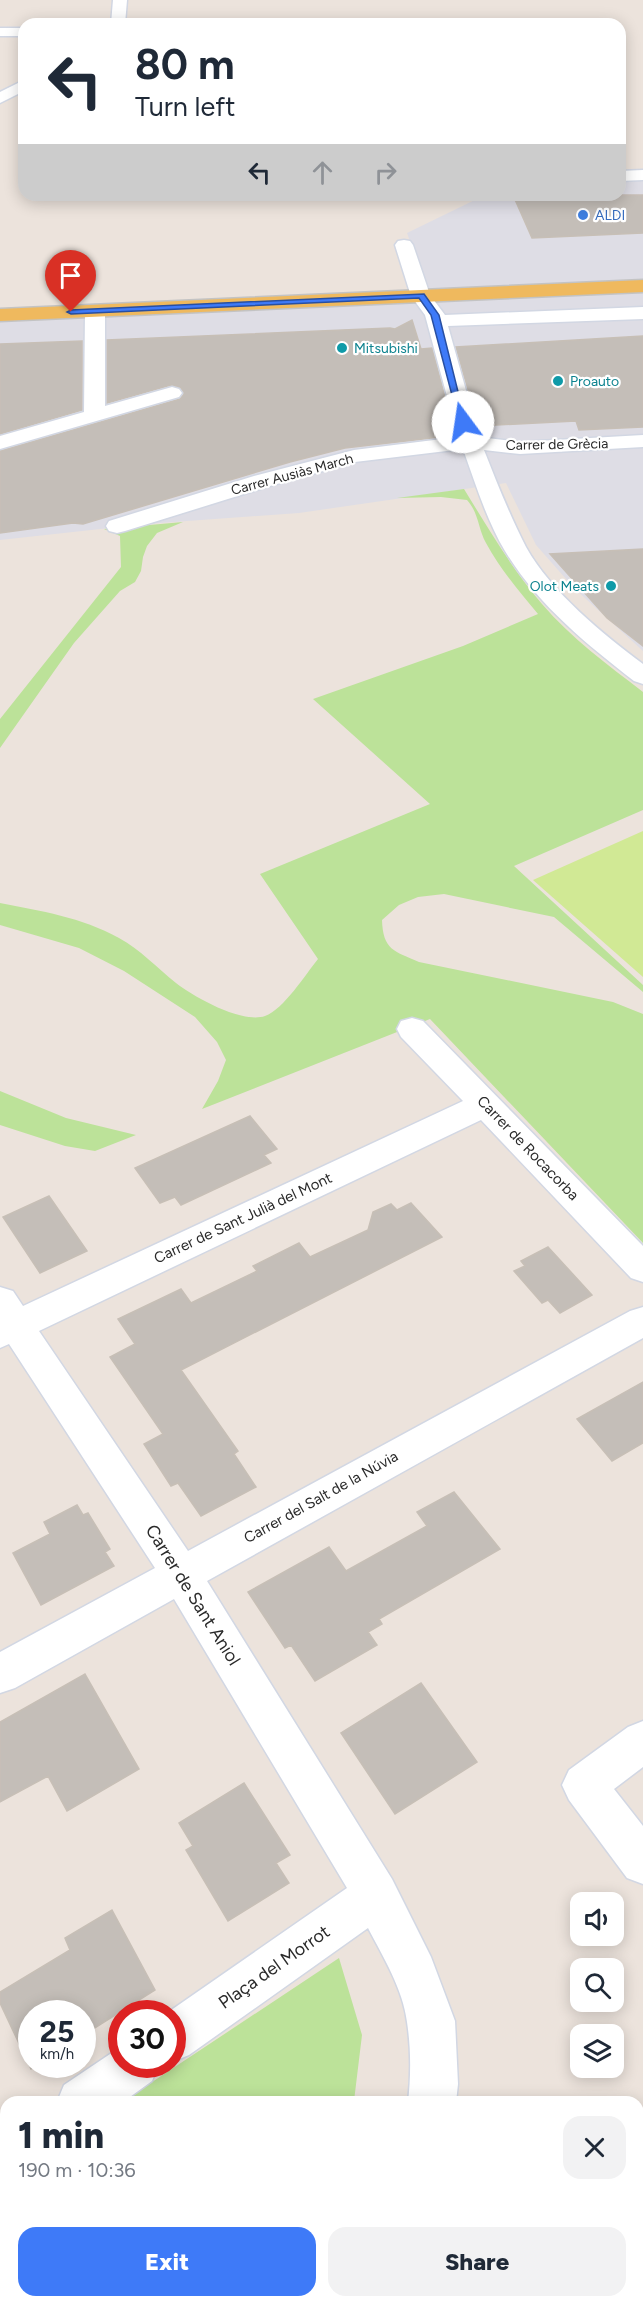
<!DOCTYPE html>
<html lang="en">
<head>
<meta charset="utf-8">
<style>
	:root { --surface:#fff; --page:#f2f2f3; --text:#1f2937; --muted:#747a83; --accent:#3e7af8 }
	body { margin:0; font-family:Figtree,sans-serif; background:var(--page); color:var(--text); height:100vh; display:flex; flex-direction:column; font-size:22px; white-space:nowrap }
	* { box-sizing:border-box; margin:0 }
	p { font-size:20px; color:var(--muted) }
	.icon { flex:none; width:33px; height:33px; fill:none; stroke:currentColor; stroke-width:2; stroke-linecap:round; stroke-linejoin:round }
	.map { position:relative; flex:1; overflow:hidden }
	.side { position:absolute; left:0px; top:2096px; width:644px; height:212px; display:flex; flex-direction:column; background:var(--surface); border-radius:18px 18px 0 0; box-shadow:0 3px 15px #0003 }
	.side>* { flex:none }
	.banner { position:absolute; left:18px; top:18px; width:608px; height:183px; border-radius:18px; box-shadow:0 3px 15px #0003; background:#fff; color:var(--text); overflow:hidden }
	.tools { position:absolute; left:570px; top:1892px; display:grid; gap:12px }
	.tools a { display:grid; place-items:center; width:54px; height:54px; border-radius:12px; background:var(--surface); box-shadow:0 3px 15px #0003; font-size:30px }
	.speed { position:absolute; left:18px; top:2000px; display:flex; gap:12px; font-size:30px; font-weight:700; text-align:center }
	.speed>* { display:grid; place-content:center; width:78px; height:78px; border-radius:50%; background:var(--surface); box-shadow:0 3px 15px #0003; line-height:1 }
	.speed small { font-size:15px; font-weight:400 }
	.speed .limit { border:9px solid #d22; background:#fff; color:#111 }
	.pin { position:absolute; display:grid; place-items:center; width:51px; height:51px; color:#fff; margin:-62px -26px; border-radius:50% 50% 50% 0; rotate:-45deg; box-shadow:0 0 6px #0007 }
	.pin .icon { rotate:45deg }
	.me { position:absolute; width:66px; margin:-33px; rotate:346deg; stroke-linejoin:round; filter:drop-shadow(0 0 4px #0008) }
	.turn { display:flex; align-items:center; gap:21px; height:126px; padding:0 18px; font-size:27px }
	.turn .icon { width:78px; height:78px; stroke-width:2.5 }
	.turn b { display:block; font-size:42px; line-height:51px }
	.lanes { display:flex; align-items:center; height:57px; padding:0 18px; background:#0003; justify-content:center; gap:30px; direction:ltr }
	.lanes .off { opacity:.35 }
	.round { display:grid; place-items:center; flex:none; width:63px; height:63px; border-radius:18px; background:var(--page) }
	.headline { display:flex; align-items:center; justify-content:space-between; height:102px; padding:0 18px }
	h1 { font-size:36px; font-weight:800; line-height:45px }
	.cta { display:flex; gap:12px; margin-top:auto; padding:12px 18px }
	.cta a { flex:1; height:69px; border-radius:18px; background:var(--accent); color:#fff; font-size:24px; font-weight:800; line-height:69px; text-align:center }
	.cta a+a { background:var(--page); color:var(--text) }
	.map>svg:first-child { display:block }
	.industrial { fill:#dedde5 }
	.green { fill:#bce299 }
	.pitch { fill:#d1e995 }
	.building { fill:#c4beb8; stroke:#c7bfb6; stroke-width:1.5 }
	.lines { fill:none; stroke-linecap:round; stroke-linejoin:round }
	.minor-casing { stroke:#d2d7e3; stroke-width:3 }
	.major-casing { stroke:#c3c3c3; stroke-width:3 }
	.minor { fill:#fff; fill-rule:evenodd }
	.major { fill:#efb95e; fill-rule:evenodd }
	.route { fill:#3e7af8; stroke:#284fa1; stroke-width:1.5 }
	.shop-dot { fill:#3f7fe0; stroke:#fff; stroke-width:2 }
	.culture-dot { fill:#0f9aa8; stroke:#fff; stroke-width:2 }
	.labels { text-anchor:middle; stroke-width:4.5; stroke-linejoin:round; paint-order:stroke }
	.far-shop-label { font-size:14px; fill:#366cbe; stroke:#fff; text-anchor:start }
	.far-culture-label { font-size:14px; fill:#0d838f; stroke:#fff; text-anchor:start }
	.far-street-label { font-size:14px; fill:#2a2a2a; stroke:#fff }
	.street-label { font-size:15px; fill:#2a2a2a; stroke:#fff }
	.near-street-label { font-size:18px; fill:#2a2a2a; stroke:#fff }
</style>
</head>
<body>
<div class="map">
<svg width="643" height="2306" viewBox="0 0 643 2306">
	<rect width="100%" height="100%" fill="#ece3dc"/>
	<path class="industrial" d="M643 177V651L574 588 536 545 506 483 299 513 146 524 0 540V315L429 295 407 233 485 195H620V178Z"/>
	<path class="green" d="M464 489C488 528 512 569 542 604 571 638 608 665 643 692V810L514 866 643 985V992L554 917 444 894 418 897 399 905 382 920C383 950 394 951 419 962L613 1002 643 1014V1243L430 1019 202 1109 218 1081 226 1060 217 1042 195 1017 124 971 79 948 0 925V903C41 911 81 917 119 938 141 950 157 968 176 983 194 997 242 1024 265 1016 284 1009 305 975 318 959L260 874 430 804 313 699 463 646 538 614C519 591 500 569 486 543 478 529 479 513 467 500L441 497 397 498Z
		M183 522 157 533 147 546 143 557 141 571 135 582 120 591 74 643 0 748V719L121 567 120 536 104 529Z
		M0 1091 66 1118 136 1135 95 1151 65 1146 0 1125Z
		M339 1958 362 2035 354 2101 122 2102Z"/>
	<path class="pitch" d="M643 831V977L533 880Z"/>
	<path class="building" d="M513 195H643V233L532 238Z
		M412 320 421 349 432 348 453 427H445L448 436 345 448 290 462 83 524 73 523 0 533V451L180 399 184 394 181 388 171 385 107 403V340L390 328 395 329Z
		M643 336V427L579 430 576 421 478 426 456 347Z
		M82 341V410L0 434V344Z
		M643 549V646L607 618 550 554Z
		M250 1116 277 1149 264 1155 271 1163 181 1205 175 1197 160 1203 135 1168Z
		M49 1196 87 1251 40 1273 3 1217Z
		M411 1203 442 1237 181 1370 238 1451 234 1454 256 1487 201 1516 178 1483 171 1486 144 1444 163 1434 110 1357 135 1344 118 1319 181 1289 191 1303 257 1271 253 1266 299 1243 310 1257 368 1230 373 1212 391 1204 397 1210Z
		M548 1247 592 1295 560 1313 548 1300 542 1303 514 1271 525 1266 521 1261Z
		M643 1382V1443L612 1461 577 1419Z
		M454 1492 500 1549 379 1619 382 1624 368 1632 377 1645 315 1681 291 1645 285 1648 248 1592 329 1547 346 1571 427 1526 417 1512Z
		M77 1505 83 1515 88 1513 110 1549 105 1552 114 1566 41 1605 13 1553 50 1534 44 1522Z
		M85 1674 139 1769 67 1811 48 1776 0 1802V1722Z
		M421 1683 477 1762 395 1814 341 1733Z
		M244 1783 290 1855 276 1863 289 1883 228 1921 186 1850 193 1846 179 1823Z
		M112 1910 155 1990 82 2036V2013H32V2064H39L31 2069 0 2003V1992L70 1950 65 1938Z"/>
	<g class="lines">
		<defs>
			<path id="minor" d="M113 0H127L125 24H111Z
				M0 28H24V36H0Z
				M24 80V91L0 103V92Z
				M643 170V180L620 181V171Z
				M404 240 410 241 413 245 430 295 445 315 643 307V319L448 326 479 437 520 442 643 435V447L520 454 484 450C497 483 510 516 526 547 551 592 603 634 643 664V684L634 681C586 644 537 604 505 551 487 521 475 483 463 449L355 462 270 486 125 531 117 533 109 531 106 526 109 521 254 476 354 450 458 437 425 315 411 296 395 245 398 241Z
				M95 305 102 307 105 311V406L172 387 179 389 182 393 179 397 0 449V436L84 412 85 311 88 307Z
				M412 1018 423 1021 643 1246V1282L631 1278 481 1120 39 1331 188 1551 630 1311 643 1307V1338L207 1581 392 1879 431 1957 455 2021 458 2084 456 2102H408C411 2076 411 2048 407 2022 403 1989 383 1957 368 1928L189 2055 172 2062V2013H167L347 1888 174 1599 15 1688 0 1693V1652L155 1568 9 1344 0 1348V1287L13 1291 23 1306 463 1101 401 1037 397 1029 401 1021Z
				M643 1721V1767L614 1789 643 1826V1884L627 1878 569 1800 562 1785 569 1770 628 1727Z
				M122 2046V2064H159L152 2081 123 2102H57L64 2085Z
				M0 2126 6 2128V2178L0 2176Z
				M304 2301H400L398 2306H306Z"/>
			<path id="major" d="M643 280V292L0 321V309Z"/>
		</defs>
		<use href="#minor" class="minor-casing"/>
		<use href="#major" class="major-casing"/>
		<use href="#minor" class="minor"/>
		<use href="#major" class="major"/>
	</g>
	<path class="route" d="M424 294 439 315 466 424 459 422 431 315 419 298 71 314 67 312 71 310Z"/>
	<circle class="shop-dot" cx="583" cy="215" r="6"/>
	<g class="culture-dot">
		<circle cx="342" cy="348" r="6"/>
		<circle cx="558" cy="381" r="6"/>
		<circle cx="611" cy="586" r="6"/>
	</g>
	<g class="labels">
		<g class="far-shop-label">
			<text x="595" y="220">ALDI</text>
		</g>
		<g class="far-culture-label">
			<text x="354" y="353">Mitsubishi</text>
			<text x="570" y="386">Proauto</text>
			<text x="599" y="591" text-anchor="end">Olot Meats</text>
		</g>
		<g class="far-street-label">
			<text transform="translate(557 444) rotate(-1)" y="5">Carrer de Grècia</text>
			<text transform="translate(292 474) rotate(-15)" y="5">Carrer Ausiàs March</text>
		</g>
		<g class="street-label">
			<text transform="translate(528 1148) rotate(46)" y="5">Carrer de Rocacorba</text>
			<text transform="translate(243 1218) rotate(-25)" y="5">Carrer de Sant Julià del Mont</text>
			<text transform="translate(321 1497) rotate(-29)" y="5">Carrer del Salt de la Núvia</text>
		</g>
		<g class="near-street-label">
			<text transform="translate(193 1595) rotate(58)" y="6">Carrer de Sant Aniol</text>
			<text transform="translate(274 1967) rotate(-35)" y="6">Plaça del Morrot</text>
		</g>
	</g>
</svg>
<div class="tools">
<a><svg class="icon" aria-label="sound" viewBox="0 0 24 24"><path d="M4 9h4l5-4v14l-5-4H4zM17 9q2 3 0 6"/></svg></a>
<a><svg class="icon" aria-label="search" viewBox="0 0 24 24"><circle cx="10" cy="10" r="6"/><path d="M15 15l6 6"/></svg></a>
<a><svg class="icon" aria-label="layers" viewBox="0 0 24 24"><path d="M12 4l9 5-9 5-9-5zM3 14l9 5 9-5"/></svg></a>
</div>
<div class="speed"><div>25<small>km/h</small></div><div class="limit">30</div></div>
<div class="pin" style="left:71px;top:312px;background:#d93025"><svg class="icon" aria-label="arrive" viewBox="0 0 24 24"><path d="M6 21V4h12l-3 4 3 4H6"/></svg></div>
<svg class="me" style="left:463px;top:422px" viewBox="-20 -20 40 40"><circle r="19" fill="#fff"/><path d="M0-13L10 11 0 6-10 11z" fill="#3e7af8"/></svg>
<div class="banner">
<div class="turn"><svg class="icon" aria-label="left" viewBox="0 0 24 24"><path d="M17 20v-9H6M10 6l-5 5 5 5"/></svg><div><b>80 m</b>Turn left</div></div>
<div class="lanes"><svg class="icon" aria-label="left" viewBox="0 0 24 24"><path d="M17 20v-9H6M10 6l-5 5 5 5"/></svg><svg class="icon off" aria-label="ahead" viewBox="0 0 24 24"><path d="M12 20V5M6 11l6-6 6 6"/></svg><svg class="icon off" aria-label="right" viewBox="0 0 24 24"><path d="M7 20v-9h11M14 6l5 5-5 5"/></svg></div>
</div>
<section class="side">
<div class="headline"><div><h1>1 min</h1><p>190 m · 10:36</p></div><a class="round"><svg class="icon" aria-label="close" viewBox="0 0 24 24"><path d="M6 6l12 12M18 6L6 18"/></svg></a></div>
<div class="cta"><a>Exit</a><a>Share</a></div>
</section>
</div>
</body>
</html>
